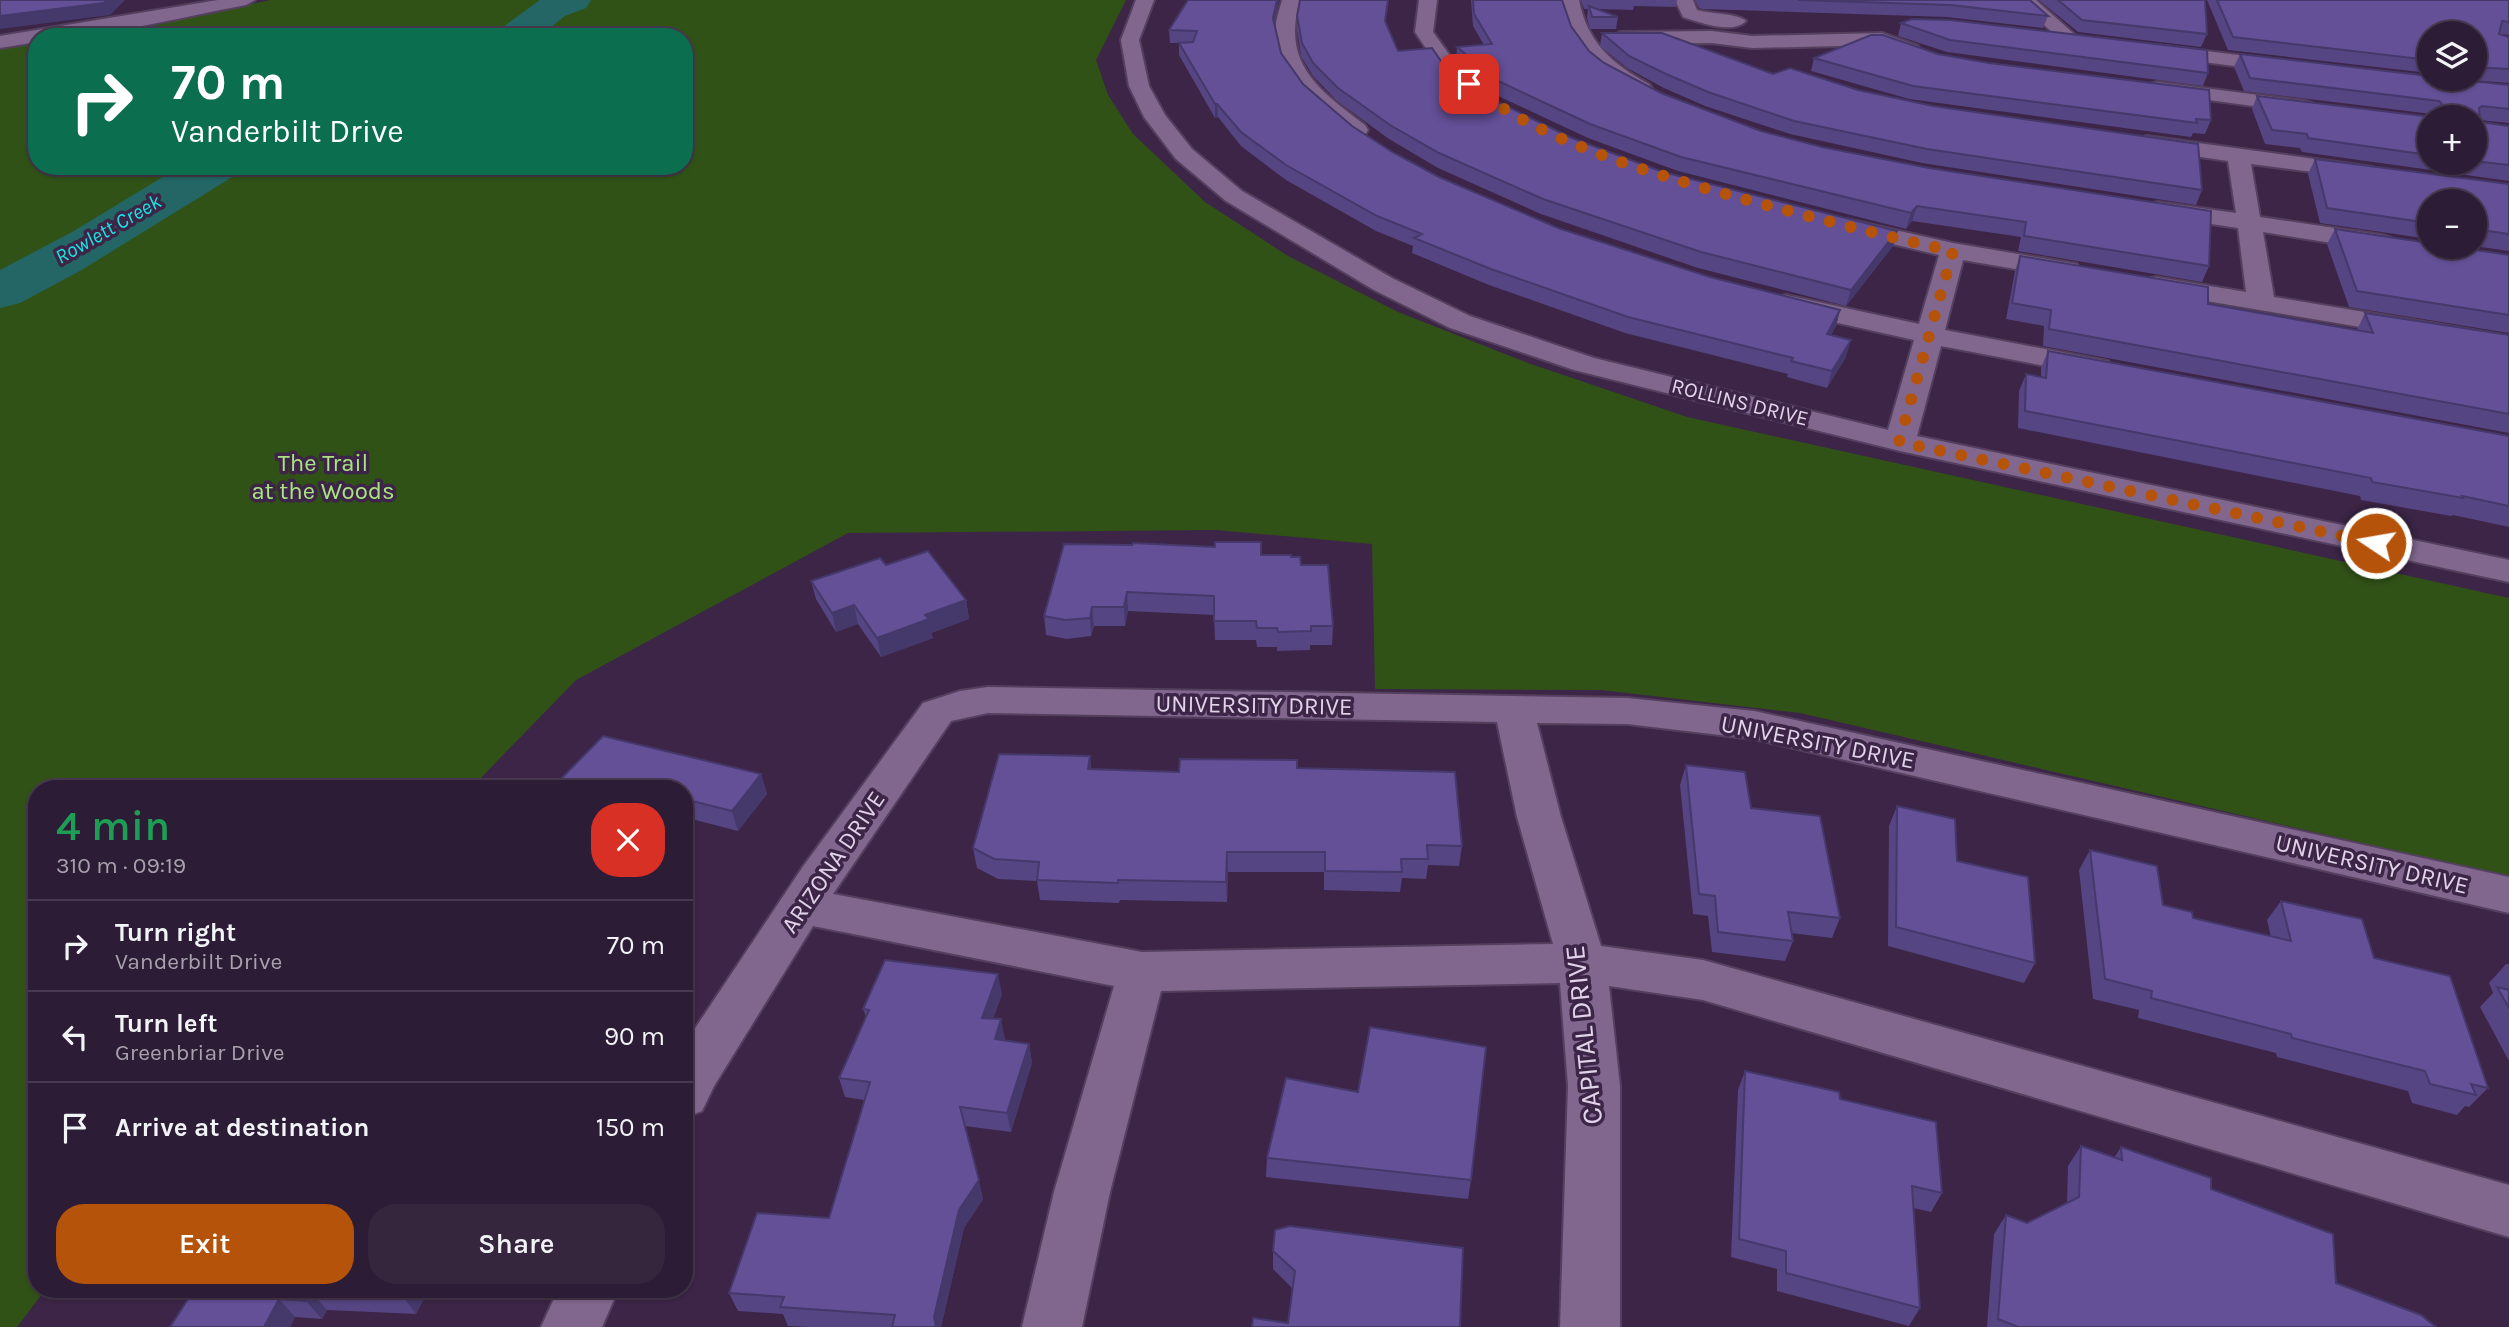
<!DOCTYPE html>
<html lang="en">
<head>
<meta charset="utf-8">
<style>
	:root { --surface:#2d1c35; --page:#35253d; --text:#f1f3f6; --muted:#a7a1ad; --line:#483a50; --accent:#b45309 }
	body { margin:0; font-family:Karla,sans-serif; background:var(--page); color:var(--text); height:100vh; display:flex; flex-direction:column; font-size:26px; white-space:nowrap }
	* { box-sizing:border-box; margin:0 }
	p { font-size:23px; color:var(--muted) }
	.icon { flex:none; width:38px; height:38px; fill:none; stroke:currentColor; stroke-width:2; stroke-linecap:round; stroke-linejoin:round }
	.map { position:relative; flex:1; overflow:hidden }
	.drawer { position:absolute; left:28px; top:780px; width:665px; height:518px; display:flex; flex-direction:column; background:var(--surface); border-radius:28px; box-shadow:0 2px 5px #0004,0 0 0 2px var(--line) }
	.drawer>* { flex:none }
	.guide { position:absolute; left:28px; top:28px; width:665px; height:147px; border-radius:28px; box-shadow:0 2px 5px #0004,0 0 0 2px var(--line); background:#0b6e4f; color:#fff; overflow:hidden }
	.fabs { position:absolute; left:2417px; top:21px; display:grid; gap:14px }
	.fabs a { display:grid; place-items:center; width:70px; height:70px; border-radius:50%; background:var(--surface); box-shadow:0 2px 5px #0004,0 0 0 2px var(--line); font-size:35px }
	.pin { position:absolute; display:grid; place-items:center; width:60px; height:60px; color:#fff; margin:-30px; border-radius:14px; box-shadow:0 4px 10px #0006 }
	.me { position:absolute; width:77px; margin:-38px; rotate:282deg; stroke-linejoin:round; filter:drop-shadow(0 0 5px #0008) }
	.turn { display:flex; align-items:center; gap:24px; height:147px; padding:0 28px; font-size:32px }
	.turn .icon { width:91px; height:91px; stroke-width:2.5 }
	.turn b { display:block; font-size:49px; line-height:60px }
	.round { display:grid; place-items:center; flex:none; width:74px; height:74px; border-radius:28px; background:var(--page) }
	.head { display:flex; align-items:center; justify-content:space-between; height:119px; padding:0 28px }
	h1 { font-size:42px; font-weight:600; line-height:52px; color:#1e9e55 }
	.cta { display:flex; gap:14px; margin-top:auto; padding:14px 28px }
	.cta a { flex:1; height:80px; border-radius:28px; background:var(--accent); color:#fff; font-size:28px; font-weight:600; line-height:80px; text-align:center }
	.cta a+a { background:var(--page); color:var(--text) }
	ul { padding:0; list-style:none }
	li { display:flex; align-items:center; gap:21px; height:91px; padding:0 28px; border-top:2px solid var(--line) }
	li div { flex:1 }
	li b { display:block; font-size:26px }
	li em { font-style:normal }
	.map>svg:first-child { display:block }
	.green { fill:#315217 }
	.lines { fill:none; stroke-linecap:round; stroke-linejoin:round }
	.river { fill:#236665; fill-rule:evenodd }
	.minor-casing { stroke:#54405e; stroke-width:4 }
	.minor { fill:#81678e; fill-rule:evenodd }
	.wall { fill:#554582 }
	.shaded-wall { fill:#45386a }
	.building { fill:#635097; stroke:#45386a; stroke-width:2 }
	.route { stroke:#b45309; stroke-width:12; stroke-dasharray:0 21.6 }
	.labels { text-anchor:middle; stroke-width:7; stroke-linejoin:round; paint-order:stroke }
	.far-water-label { font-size:21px; font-style:italic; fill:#18e6e5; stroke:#3c2547 }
	.far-street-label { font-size:21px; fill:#e1d3e9; stroke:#3c2547 }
	.park-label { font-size:24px; fill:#a9e382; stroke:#3c2547 }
	.street-label { font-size:24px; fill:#e1d3e9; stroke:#3c2547 }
	.near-street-label { font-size:28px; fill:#e1d3e9; stroke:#3c2547 }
</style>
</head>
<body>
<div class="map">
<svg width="2509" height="1327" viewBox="0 0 2509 1327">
	<rect width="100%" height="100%" fill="#3c2547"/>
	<path class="green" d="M270 0H1126L1096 60 1108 95 1133 134 1205 202 1288 256 1398 312 1528 363 1687 417 2509 598V877L1800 713 1601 690 1375 689 1372 544 1216 530 848 533 576 680 470 789H37V1290H45L17 1327H0V49L37 43V166H684V37H79L143 27Z"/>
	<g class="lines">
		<path class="river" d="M540 0H591L586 8 565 16 538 37H495L500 29Z
			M181 166H240L234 176 80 271 20 303 0 308V270L72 232Z"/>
		<defs>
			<path id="minor" d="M218 0H255L246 5C177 18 107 37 37 37V42L0 48V36Z
				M1136 0H1154L1139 40 1149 86 1165 115 1192 149 1242 191 1392 278 1470 316 1594 358 1888 430 1914 340 1776 309 1772 303 1776 297 1786 295 1919 324 1939 255 1837 231 1834 226 1837 221 1846 219 1953 243 2077 264 2081 270 2077 276 2068 278 1963 260 1945 330 2108 361 2113 367 2108 373 2098 376 1941 346 1917 436 2509 560V582L1900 451 1574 370 1450 328 1374 290 1226 201 1176 159 1144 117 1129 86 1121 40Z
				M1282 0H1300C1281 64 1319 90 1365 125L1368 130 1365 135C1334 142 1280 70 1276 42 1273 27 1278 15 1282 0Z
				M1419 0H1437L1433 32 1456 64 1494 96 1497 100 1494 104H1480L1442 72 1415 32Z
				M1561 0H1579C1587 42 1612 64 1649 84L1652 88 1649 92C1637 95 1629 89 1619 83 1587 64 1568 37 1561 0Z
				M1675 0H1693L1697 10C1710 14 1737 13 1746 21 1732 35 1699 22 1683 17Z
				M2017 0H2036L2082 41 2080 45H2066Z
				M1712 31 1752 36 1882 33 1918 46 1920 50 1911 56 1880 45 1752 48 1712 43 1620 44 1611 38 1620 32Z
				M2156 45 2288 61 2298 67 2288 73 2149 55 2147 51Z
				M2157 82 2305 101 2312 103 2315 107 2312 111 2305 113 2150 92 2147 88 2150 84Z
				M2147 136 2373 167 2376 172 2373 177 2365 179 2251 164 2260 217 2382 235 2391 238 2395 243 2391 248 2382 251 2263 232 2274 297 2509 336V352L2147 291 2143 285 2147 279 2156 277 2246 292 2238 228 2158 216 2150 214 2146 209 2150 204 2158 202 2236 213 2228 161 2139 148 2136 143 2139 138Z
				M988 687 1627 698 1754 711 2509 877V913L1754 739 1627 724 1537 723 1561 817 1601 946 1703 960 2509 1185V1237L1703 1000 1609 986 1620 1086V1327H1560L1568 1086 1560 983 1161 991 1110 1192 1082 1327H1022L1054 1192 1114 986 813 926 714 1086 702 1111 684 1118V1045L802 868 923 703 960 691ZM988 713 1497 722 1517 817 1553 944 1142 952 833 894 951 721Z
				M558 1290H618L602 1327H541Z"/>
		</defs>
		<use href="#minor" class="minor-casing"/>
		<use href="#minor" class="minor"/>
	</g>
	<path class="wall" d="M1279 0 1274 24 1281 53 1303 84 1352 126 1394 153 1439 177 1558 228 1710 277 1840 310 1836 326 1831 335 1846 357 1827 388 1787 377 1788 374 1625 333 1489 285 1412 253 1413 246 1376 231 1286 180 1241 146 1218 117 1215 118 1179 55V43H1170L1169 30Z
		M1471 0H1562L1571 26 1589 51 1604 63 1661 93 1761 131 2209 266 2202 282 2018 251 2021 237 1912 221 1906 229 1678 171 1588 138 1496 95 1456 59 1457 47 1484 45 1473 26Z
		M1581 0H1677L1676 7 1634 6 1633 10 1597 9 1618 17 1616 29H1590L1587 18 1588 9H1584Z
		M1695 0H2030L2048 16 2043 28 1947 17 1703 9 1699 8Z
		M2039 0H2205L2207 34 2201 47 2078 32Z
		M2207 0H2509V35L2499 34 2509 37V83L2458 79H2474V33H2429V73L2228 50Z
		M1297 16 1385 23 1398 51 1441 61 1481 94 1572 138 1663 172 1897 231 1893 246 1846 306 1698 268 1541 214 1438 168 1389 139 1337 101 1313 76 1301 56 1297 29Z
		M1901 23 2208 73 2203 86 1947 52 1898 36Z
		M1602 33 1773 74 1858 90 2202 190 2196 205 1922 163 1790 134 1705 106 1664 88 1627 68 1600 46Z
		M1938 54 2211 120 2205 134 2193 133 2191 137 1909 99 1811 71 1814 58Z
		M2240 54 2509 85V123L2479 120 2480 122 2509 126V181L2302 152 2300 148 2265 144 2252 109 2257 96 2429 117V163H2474V117H2435L2432 114 2244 91 2234 67Z
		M2315 159 2509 184V251L2474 246V201H2429V239L2320 223 2308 174Z
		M2335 229 2509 255V333L2349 307 2327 244Z
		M2020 256 2208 304 2357 330 2365 313 2509 335V433L2043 346 2044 326 2006 319 2015 271Z
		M2048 351 2509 436V527L2453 515 2451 516 2361 500 2360 496 2018 428 2019 391 2026 374 2041 377V368Z
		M1261 555 1291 557 1301 565 1333 626 1332 645H1310V650L1277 651V647H1257L1256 640H1215L1214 615 1128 611 1125 626H1094L1091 636 1067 639 1046 635 1044 616Z
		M886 565 966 600 969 619 931 633 933 638 881 657 858 624 836 632 816 599 811 581Z
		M1090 756 1091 769 1179 772 1297 768 1462 846 1459 866 1428 865 1426 879 1402 878 1400 892 1324 890V872H1228L1227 902 1120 900 1119 903 1040 900 1037 881 998 879 977 868 973 848Z
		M1686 765 1751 808 1840 918 1832 938 1791 933 1793 941 1785 961 1712 952 1708 916 1693 914 1680 785Z
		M761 774 767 794 738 831 684 817V789Z
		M1897 806 1957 861 2035 963 2024 983 1888 946 1889 826Z
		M2090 850 2163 905 2193 918 2271 937 2267 920 2281 901 2374 958 2488 1088 2469 1107 2465 1106 2457 1115 2412 1103 2408 1091 2277 1057 2276 1053 2138 1018 2139 1010 2093 999 2079 870Z
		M2506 964H2509V1061L2480 1007 2493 993 2489 983Z
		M1002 994 993 1019 1005 1039V1040L1029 1044 1032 1063 1011 1132 965 1126 983 1199 964 1228 941 1327H809L788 1326 783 1314 738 1311 729 1293 829 1218 864 1100 845 1097 839 1078 866 1017 863 1009Z
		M1745 1071 1942 1193 1931 1212 1913 1208 1920 1308 1909 1326 1777 1291V1269L1731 1257 1738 1090Z
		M2081 1146 2114 1158 2121 1147 2211 1189 2336 1283 2436 1327H1987L1994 1234 2006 1215 2027 1223 2067 1204 2068 1166Z
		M1267 1158 1471 1180 1468 1199 1266 1177Z
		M1463 1248 1288 1323 1292 1288 1273 1269V1251Z
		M194 1290H428L416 1314 327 1310 322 1319 295 1317 290 1327H170Z"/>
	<path class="shaded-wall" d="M107 0H125L110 15 0 29V16Z
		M1277 0H1279L1272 30 1273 18Z
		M1215 104H1217L1218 117 1215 118Z
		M1917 206 1912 221 1906 229 1911 213Z
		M1897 231 1893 246 1846 306 1851 290Z
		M1840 310 1836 326 1822 351 1827 334Z
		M1851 340 1846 357 1827 388 1832 371Z
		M1127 592 1128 611 1125 626 1124 607Z
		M966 600 969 619 931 633 933 638 881 657 877 638 925 615Z
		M854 605 858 624 836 632 832 613Z
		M1092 607 1094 626 1091 636 1090 618Z
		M1090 756 1092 775 1088 769Z
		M761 774 767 794 738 831 732 811Z
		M1227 852 1228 872 1227 902 1226 882Z
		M998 974 1002 994 986 1037 982 1018Z
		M1001 1019 1005 1039 998 1059 995 1039Z
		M1029 1044 1032 1063 1011 1132 1007 1113Z
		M979 1180 983 1199 964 1228 941 1327H936L934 1317 959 1210Z
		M404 1290H428L416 1314 402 1295Z
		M311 1292 327 1310 322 1319 306 1301Z
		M279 1299 295 1317 290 1327H264Z"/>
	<path class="building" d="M0 0H107L104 3 0 16Z
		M1188 0H1277L1273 18 1281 53 1303 84 1352 126 1394 153 1439 177 1558 228 1710 277 1840 310 1827 334 1851 340 1832 371 1791 361 1793 358 1628 317 1491 269 1414 238 1422 234 1377 216 1286 165 1241 132 1217 104H1215L1179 43 1193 42 1197 31 1169 30Z
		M1300 0H1388L1385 21 1398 51 1432 48 1441 61 1481 94 1572 138 1663 172 1897 231 1851 290 1701 252 1543 199 1439 153 1390 125 1338 88 1313 63 1302 43 1297 16Z
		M1473 0H1562L1571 26 1589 51 1604 63 1661 93 1761 131 1822 147 1929 168 2211 211 2209 266 2024 236 2026 222 1917 206 1911 213 1681 157 1590 124 1498 81 1457 47 1492 44 1474 14Z
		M1798 0H2030L2048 16 1951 5Z
		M2058 0H2205L2207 34 2082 20Z
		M2217 0H2509V22L2502 21 2499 34 2509 37V69L2474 67V33H2429V60L2233 37Z
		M1589 6 1618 17H1592Z
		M1912 19 1950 20 2207 50 2208 73 1950 40 1901 23Z
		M1602 33H1662L1773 74 1790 68 1858 90 1933 106 2198 144 2202 190 1927 149 1794 121 1708 92 1666 74 1629 56Z
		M1871 35H1883L1938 54 1989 63 2209 90 2211 120 2196 119 2197 123 1913 86 1814 58Z
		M2240 54 2429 76V79H2452L2509 85V109L2482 106 2479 108 2480 122 2509 126V165L2474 161V117H2436L2442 104 2439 101 2250 78Z
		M2257 96 2432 117H2429V155L2308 138 2307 134 2272 130Z
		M2315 159 2509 184V234L2474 229V201H2429V223L2327 208Z
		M2335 229 2429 243V247H2456L2509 255V315L2357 291Z
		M2020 256 2208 287V304L2373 333 2365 313 2509 335V414L2049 329 2051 310 2012 303Z
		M2048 351 2509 436V506L2462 496 2463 498 2372 482 2371 478 2025 411 2026 374 2046 378Z
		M1215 542H1261V555H1291V557H1300L1301 565H1328L1333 626H1311V631L1278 632 1277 628H1257L1256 621H1214V596L1127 592 1124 607H1092L1090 618 1065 620 1044 616 1064 544 1132 545 1133 543 1215 547Z
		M928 551 966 600 925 615 929 619 877 638 854 605 832 613 811 581 880 558 886 565Z
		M603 736 761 774 732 811 684 799V789H551Z
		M999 754 1090 756 1088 769 1179 772 1180 759 1297 760V768L1455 772 1462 846 1427 845 1428 859H1401L1402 872 1325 871V852H1227L1226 882 1118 880V883L1037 880 1039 862 994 859 973 848Z
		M1686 765 1745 772 1751 808 1820 816 1840 918 1788 912 1793 941 1718 932 1715 896 1699 894Z
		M1897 806 1955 819 1957 861 2028 877 2035 963 1896 927Z
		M2090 850 2157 866 2163 905 2192 912 2193 918 2291 941 2281 901 2362 919 2374 958 2450 976 2488 1088 2471 1084 2476 1095 2430 1084 2425 1071 2292 1038 2291 1034 2151 998 2152 991 2105 979Z
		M885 960 998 974 982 1018 1001 1019 995 1039 1029 1044 1007 1113 960 1107 979 1180 959 1210 934 1317 936 1327H892L895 1315 780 1307 784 1297 729 1293 757 1213 829 1218 870 1082 839 1078 869 1010 863 1009Z
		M2497 987 2509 990V1008Z
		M1370 1027 1486 1047 1471 1180 1267 1158 1286 1078 1358 1092Z
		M1745 1071 1839 1092 1840 1099 1936 1122 1942 1193 1912 1186 1920 1308 1786 1273V1251L1739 1239Z
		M2081 1146 2122 1160 2121 1147 2211 1178V1189L2333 1234 2336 1283 2421 1315 2436 1327H2018L1998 1319 2006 1215 2027 1223 2079 1197Z
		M1290 1226 1463 1248 1460 1327H1252L1253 1318 1288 1323 1295 1271 1273 1251 1275 1230Z
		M194 1290H404L402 1295 311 1292 306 1301 279 1299 264 1327H170Z"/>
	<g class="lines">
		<path class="route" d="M1469 84C1538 142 1660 176 1747 200 1815 218 1884 236 1953 251L1899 442 2376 543"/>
	</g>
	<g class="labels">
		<g class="far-water-label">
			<text transform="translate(108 229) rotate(-30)" y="7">Rowlett Creek</text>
		</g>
		<g class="far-street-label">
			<text transform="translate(1740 402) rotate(14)" y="7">ROLLINS DRIVE</text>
		</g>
		<g class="park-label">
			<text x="323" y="471">The Trail<tspan x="323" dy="28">at the Woods</tspan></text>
		</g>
		<g class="street-label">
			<text transform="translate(1254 705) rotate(1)" y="8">UNIVERSITY DRIVE</text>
			<text transform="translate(1818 742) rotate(11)" y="8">UNIVERSITY DRIVE</text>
			<text transform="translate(833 862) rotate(-56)" y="8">ARIZONA DRIVE</text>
			<text transform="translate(2372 864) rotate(13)" y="8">UNIVERSITY DRIVE</text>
		</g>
		<g class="near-street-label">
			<text transform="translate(1583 1035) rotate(-96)" y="10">CAPITAL DRIVE</text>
		</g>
	</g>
</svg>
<div class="fabs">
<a><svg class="icon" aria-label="layers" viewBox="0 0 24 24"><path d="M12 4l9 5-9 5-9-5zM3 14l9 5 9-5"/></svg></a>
<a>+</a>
<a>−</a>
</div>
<div class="pin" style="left:1469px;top:84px;background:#d93025"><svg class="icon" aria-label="arrive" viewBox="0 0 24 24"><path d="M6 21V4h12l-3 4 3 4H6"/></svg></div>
<svg class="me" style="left:2376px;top:543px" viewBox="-20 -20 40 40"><circle r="17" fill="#b45309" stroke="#fff" stroke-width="3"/><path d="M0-11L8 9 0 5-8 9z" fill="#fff"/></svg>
<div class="guide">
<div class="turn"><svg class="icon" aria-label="right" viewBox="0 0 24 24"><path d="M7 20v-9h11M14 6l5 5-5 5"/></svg><div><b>70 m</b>Vanderbilt Drive</div></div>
</div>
<section class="drawer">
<div class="head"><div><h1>4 min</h1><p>310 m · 09:19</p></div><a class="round" style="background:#d93025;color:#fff"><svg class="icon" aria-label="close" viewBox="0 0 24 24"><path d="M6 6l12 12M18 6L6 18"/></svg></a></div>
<ul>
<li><svg class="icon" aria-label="right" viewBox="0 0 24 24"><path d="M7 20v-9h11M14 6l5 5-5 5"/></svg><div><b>Turn right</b><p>Vanderbilt Drive</p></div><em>70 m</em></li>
<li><svg class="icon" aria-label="left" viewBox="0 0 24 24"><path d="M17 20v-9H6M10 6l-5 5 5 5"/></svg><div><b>Turn left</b><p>Greenbriar Drive</p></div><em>90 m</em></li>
<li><svg class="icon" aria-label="arrive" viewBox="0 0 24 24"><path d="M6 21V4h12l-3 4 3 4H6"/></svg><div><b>Arrive at destination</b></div><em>150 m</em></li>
</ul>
<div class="cta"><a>Exit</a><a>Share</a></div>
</section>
</div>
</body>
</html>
